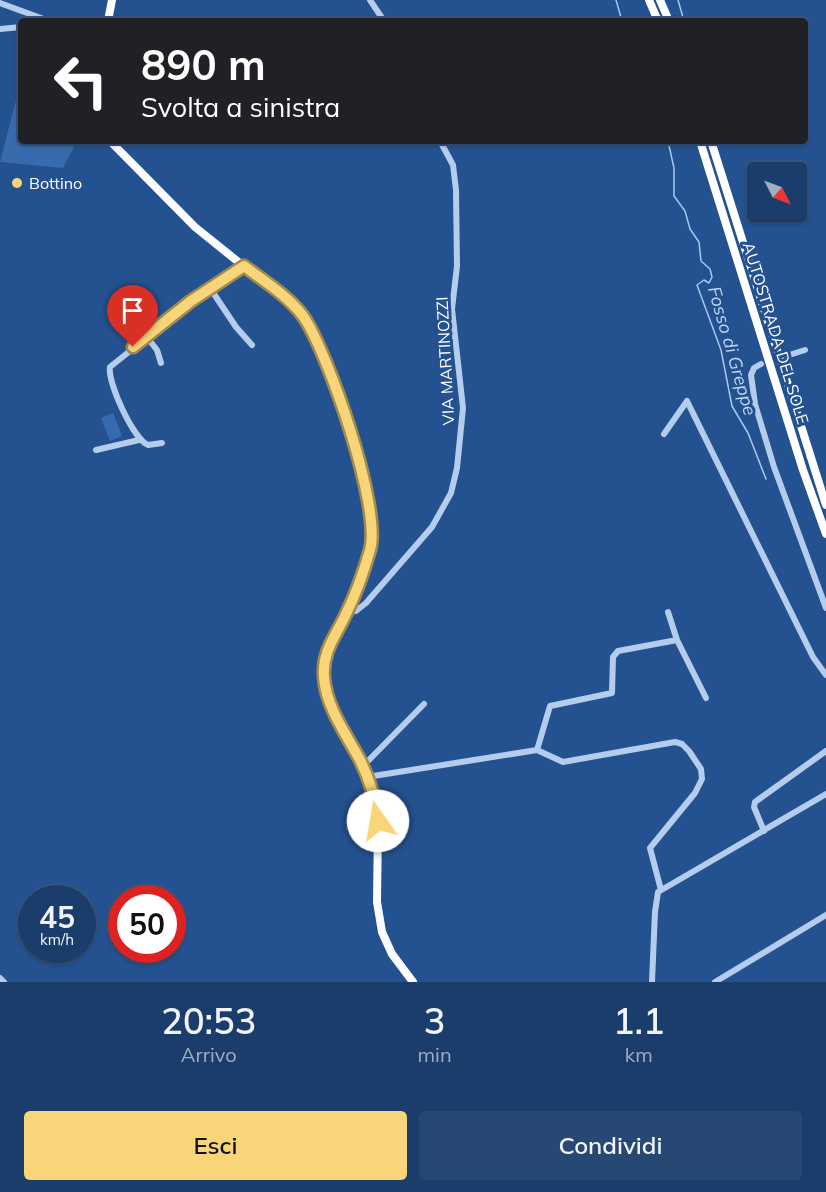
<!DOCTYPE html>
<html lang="it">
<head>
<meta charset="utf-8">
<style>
	:root { --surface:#1b3d6c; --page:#284874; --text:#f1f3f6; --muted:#a0aec2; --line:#39567f; --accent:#f7d578 }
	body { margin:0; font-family:Mulish,sans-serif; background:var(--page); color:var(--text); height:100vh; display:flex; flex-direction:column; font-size:22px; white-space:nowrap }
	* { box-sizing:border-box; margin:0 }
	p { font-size:20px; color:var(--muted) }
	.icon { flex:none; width:33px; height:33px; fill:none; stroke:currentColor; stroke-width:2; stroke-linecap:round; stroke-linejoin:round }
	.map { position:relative; height:982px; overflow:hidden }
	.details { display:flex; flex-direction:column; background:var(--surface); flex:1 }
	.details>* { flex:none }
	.guide { position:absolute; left:18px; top:18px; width:790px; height:126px; border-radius:6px; box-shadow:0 2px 4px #0004,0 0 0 2px var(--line); background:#202124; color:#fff; overflow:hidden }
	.needle { width:39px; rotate:132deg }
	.fabs { position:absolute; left:747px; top:162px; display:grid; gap:12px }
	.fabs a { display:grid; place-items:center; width:60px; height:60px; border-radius:6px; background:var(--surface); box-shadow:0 2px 4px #0004,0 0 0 2px var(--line); font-size:30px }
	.speed { position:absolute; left:18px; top:885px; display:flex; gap:12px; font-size:30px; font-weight:700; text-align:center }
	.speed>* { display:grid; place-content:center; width:78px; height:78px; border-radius:50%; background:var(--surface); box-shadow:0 2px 4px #0004,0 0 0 2px var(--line); line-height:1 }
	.speed small { font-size:15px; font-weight:400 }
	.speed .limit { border:9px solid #d22; background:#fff; color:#111 }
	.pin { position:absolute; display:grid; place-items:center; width:51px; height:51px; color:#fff; margin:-62px -26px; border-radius:50% 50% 50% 0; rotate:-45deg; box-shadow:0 0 6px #0007 }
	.pin .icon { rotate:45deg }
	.me { position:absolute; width:66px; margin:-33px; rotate:347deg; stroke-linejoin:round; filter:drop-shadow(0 0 4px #0008) }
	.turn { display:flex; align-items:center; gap:21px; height:126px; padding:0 24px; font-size:27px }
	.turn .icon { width:78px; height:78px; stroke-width:2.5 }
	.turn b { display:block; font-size:42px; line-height:51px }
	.eta { display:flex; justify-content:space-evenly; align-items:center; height:102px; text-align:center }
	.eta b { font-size:36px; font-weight:600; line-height:42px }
	.action { display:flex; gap:12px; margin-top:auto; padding:12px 24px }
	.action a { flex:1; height:69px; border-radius:6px; background:var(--accent); color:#111; font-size:24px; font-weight:600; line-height:69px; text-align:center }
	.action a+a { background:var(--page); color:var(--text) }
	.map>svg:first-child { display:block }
	.green { fill:#386bad }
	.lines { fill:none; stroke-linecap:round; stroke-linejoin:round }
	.stream { stroke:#a9c7ed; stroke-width:1.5 }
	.minor { stroke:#b5cdec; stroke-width:6 }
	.major { stroke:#fafcff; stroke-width:8 }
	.highway { stroke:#fff; stroke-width:8 }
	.route-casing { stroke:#a18a4e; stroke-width:15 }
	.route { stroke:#f7d578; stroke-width:10 }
	.poi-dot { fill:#f7d578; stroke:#245190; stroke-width:2 }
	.labels { text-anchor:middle; stroke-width:6; stroke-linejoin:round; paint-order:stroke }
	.poi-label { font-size:16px; fill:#fff; stroke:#245190; text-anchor:start }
	.street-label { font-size:16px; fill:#fff; stroke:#245190 }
	.water-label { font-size:18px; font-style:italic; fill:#c1d7f3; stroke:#245190 }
</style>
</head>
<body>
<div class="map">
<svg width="826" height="982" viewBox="0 0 826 982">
	<rect width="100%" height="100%" fill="#245190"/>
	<path class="green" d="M20 85 21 141H77L63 168 0 162Z
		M113 413 122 436 110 441 101 418Z"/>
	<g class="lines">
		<path class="stream" d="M616 0 622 21
			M678 0 684 21
			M668 141 674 168V196L685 211 690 229 699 242 701 261 710 269 712 277 709 283 704 280 697 285 721 350 732 406 748 433 766 479"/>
		<path class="minor" d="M370 0 384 21
			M0 3 49 21
			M0 29 21 27
			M210 288 236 327 252 345
			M146 336 157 350 161 363
			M786 356 805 350
			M761 364 754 368 751 375 755 404 774 467 826 608
			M664 434 687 401 813 657 826 675
			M162 443 148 445C134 440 107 382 110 367L186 306 244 266
			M96 450 139 440
			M347 612 356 611 366 603 432 527 451 493 457 468 463 408 452 309 457 266 456 190 453 165 440 141
			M668 612 677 640
			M363 766 424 704
			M367 777 537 750
			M764 831 754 807 755 802 826 751
			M661 890 650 848 695 793 702 779 701 769 689 751 682 744 675 742 563 762 537 750 550 706 612 693 613 657 618 651 677 640 706 698
			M0 978 4 982
			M652 982 655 912 658 892 826 794
			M715 982 826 915"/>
		<path class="major" d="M108 21 112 0
			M110 141 195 227 298 310 316 340 351 432 367 498 372 537 349 609 325 653 324 679 331 706 363 766 376 806 378 824 377 902 382 932 392 954 413 982"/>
		<path class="highway" d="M649 0 658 21
			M660 0 669 21
			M700 141 803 470 826 534
			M711 141 826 505"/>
	</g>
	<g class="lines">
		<defs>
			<path id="route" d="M133 347 191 301 244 266C264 281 288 296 303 316 328 352 382 508 370 550 364 571 356 594 346 614 336 636 322 651 324 677 326 707 346 734 360 760 369 778 376 801 378 821"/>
		</defs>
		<use href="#route" class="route-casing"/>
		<use href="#route" class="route"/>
	</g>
	<circle class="poi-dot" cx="17" cy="183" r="6"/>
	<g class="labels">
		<g class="poi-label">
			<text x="29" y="189">Bottino</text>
		</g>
		<g class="street-label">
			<text transform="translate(776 333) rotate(73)" y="6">AUTOSTRADA DEL SOLE</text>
			<text transform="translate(445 361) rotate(-93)" y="6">VIA MARTINOZZI</text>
		</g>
		<g class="water-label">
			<text transform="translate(732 351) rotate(74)" y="6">Fosso di Greppe</text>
		</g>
	</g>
</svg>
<div class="fabs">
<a><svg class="needle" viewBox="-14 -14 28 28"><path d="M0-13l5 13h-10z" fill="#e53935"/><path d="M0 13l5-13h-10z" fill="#a0aec2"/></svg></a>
</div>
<div class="speed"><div>45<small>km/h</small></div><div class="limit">50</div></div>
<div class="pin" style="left:133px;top:347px;background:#d93025"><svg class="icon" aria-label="arrive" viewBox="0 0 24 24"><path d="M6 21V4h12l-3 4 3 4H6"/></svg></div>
<svg class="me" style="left:378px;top:821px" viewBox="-20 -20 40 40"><circle r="19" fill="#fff"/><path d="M0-13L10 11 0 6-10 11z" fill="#f7d578"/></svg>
<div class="guide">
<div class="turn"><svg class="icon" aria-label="left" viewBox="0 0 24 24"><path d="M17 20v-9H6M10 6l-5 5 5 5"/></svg><div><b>890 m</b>Svolta a sinistra</div></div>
</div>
</div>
<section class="details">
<div class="eta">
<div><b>20:53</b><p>Arrivo</p></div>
<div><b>3</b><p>min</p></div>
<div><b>1.1</b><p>km</p></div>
</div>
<div class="action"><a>Esci</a><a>Condividi</a></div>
</section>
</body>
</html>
